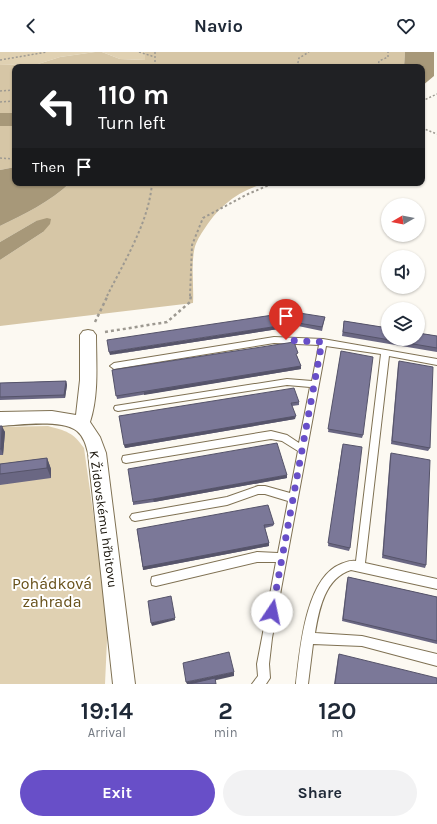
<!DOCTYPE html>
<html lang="en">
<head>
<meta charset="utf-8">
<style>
	:root { --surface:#fff; --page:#f2f2f3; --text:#1f2937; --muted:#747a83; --accent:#684fc8 }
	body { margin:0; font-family:Karla,sans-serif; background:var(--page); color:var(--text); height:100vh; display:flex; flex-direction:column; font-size:15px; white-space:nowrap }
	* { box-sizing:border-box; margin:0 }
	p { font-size:13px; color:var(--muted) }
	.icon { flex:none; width:22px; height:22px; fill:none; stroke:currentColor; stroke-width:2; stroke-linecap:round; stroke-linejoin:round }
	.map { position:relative; height:632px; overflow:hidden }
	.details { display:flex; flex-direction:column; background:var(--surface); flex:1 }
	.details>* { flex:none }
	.guide { position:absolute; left:12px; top:12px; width:413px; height:122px; border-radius:8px; box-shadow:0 1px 3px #0004; background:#202124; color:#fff; overflow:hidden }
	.needle { width:26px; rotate:261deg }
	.fabs { position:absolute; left:381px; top:146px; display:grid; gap:8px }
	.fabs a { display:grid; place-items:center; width:44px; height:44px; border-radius:50%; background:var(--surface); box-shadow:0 1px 3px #0004; font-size:20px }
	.pin { position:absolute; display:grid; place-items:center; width:34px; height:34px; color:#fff; margin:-41px -17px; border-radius:50% 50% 50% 0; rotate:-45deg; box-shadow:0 0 4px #0007 }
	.pin .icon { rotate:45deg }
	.me { position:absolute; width:44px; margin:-22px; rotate:11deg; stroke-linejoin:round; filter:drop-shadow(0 0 3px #0008) }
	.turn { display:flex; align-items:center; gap:14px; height:84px; padding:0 20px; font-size:18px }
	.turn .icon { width:52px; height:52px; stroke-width:2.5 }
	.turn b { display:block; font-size:28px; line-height:34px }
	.then { display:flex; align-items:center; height:38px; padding:0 20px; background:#0003; gap:8px; font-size:15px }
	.eta { display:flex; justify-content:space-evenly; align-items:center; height:68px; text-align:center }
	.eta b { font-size:24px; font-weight:700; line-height:28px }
	.button { display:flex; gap:8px; margin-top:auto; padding:8px 20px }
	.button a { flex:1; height:46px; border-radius:24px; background:var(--accent); color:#fff; font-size:16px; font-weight:700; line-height:46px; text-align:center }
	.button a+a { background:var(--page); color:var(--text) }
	header { display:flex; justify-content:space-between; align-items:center; height:52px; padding:0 20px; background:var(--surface); font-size:18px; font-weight:700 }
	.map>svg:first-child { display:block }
	.green { fill:#e0d1b2 }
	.forest { fill:#d6c6a6 }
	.water { fill:#a79879 }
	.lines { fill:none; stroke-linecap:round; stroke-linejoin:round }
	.service-casing { stroke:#7f7153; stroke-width:2 }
	.minor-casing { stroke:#7f7153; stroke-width:2 }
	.path-far2 { stroke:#9d9991; stroke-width:1.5; stroke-dasharray:2 2; stroke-linecap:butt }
	.path-far1 { stroke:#9d9991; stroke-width:2; stroke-dasharray:2.5 2.5; stroke-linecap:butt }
	.path { stroke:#9d9991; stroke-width:2.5; stroke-dasharray:3 3; stroke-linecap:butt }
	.service { fill:#fff; fill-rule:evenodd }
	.minor { fill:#fff; fill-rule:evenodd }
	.wall { fill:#6a6783 }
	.shaded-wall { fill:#56546a }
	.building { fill:#7b7898; stroke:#56546a }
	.route { stroke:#684fc8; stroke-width:7; stroke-dasharray:0 12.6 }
	.labels { text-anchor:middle; stroke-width:4; stroke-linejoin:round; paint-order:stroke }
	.street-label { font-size:13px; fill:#130e04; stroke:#fff }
	.near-park-label { font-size:16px; fill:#675019; stroke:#fff }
</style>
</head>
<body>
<header><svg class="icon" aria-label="back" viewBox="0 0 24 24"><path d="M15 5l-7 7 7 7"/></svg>Navio<svg class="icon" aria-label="heart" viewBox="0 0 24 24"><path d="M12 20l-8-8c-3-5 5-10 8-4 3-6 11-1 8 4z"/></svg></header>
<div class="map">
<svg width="437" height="632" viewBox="0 0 437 632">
	<rect width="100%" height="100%" fill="#fcf9f2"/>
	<path class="green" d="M0 0H95L60 5 38 12 0 13Z
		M102 0H145V8L120 7Z
		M48 374C66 379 73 380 84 396L108 566 105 632H0V375Z"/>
	<path class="forest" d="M95 0H102L120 7 145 8V0H405L404 15H15V61H0V13L38 12 60 5Z
		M0 74H15V115L0 118Z
		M70 131H267C238 138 218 155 203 179 199 185 195 192 194 199 191 216 194 234 193 251L0 274V208L43 180 36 169 0 190V174C24 162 50 150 70 131Z"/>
	<path class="water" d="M405 0H434V24L422 34V15H404Z
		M0 61H15V74H0Z
		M15 115V131H70C50 150 24 162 0 174V118Z
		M47 166 51 167 50 172 43 180 0 208V190L36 169Z"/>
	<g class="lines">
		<defs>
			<path id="service" d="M274 285 323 287 437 307V313L389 304 365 511 437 527V537L351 518C325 526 319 557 315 581L362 584 437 602V614L362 594 313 592 308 632H296C300 599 305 526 341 512 346 510 350 508 356 509L381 302 326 294 272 586 269 612 270 626 266 632H252L258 624 257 612 262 586 276 510H257L156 534 152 533 151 529 152 525 156 524 257 500 278 501 288 449 265 442H258L227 453 135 469 132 468 130 465 132 462 227 445 258 434H265L290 441 298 399 282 389 271 387 126 411 123 410 122 407 123 404 271 379 287 383 299 391 310 335 287 333 118 359 115 358 114 356 115 354 287 327 312 329 319 293 274 291 114 317 110 314 114 311Z"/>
			<path id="minor" d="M88 278 93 279 96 283C96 312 99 342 90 370L100 385 106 401 135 632H113L88 401C86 393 84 385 77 379 62 367 19 373 0 374V360L52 359 76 363 80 328V283L83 279Z"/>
		</defs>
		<use href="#service" class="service-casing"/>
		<use href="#minor" class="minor-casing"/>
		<path class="path-far2" d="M139 0 155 5
			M155 0V15
			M0 8 47 0
			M297 15 299 6 309 0
			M378 15 379 9 388 5V0
			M0 39 15 38
			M422 49 437 42
			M0 50 15 49
			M422 76 437 82
			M0 106 15 107"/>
		<path class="path-far1" d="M107 244C124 210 149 170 152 131
			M190 244 192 193 203 166 248 142 274 131"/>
		<path class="path" d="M95 270 108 243
			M105 280 167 270 190 250 191 243"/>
		<use href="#service" class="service"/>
		<use href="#minor" class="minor"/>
	</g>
	<path class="wall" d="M325 265 322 279 298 274 110 303Z
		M344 269 437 284V300L342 284Z
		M341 299 363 383 362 386 328 380Z
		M297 304 301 317 117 347 112 318 298 304Z
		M399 309 430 396 428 399 391 392 398 312Z
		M66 329 67 333 65 346 0 348V331Z
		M299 350V353L292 354 295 367 125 396 119 364Z
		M0 374 5 380 3 403H0Z
		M342 395 350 496 349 499 328 494Z
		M391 401 426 513 425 516 382 506 390 404Z
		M47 406 51 417V426L0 433V412Z
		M287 423V426L154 450 133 453V450Z
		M274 472 273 474 265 476 269 491V494L143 518 137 477Z
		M348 525 437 545V592L342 569 347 528Z
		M339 602 437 632H334L338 605Z"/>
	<path class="shaded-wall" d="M298 271V274L110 303 109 300Z
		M301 314V317L144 343V340Z
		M66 329 67 333 65 346 64 343Z
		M296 364 295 367 125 396 124 393Z
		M2 374 5 380 3 403 1 397Z
		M47 406 51 417V426L47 416Z
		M287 423V426L154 450 153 447Z
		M269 491V494L143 518V515Z
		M175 566V568L152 574 151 571Z
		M234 620V624L199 632H187L186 630Z"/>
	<path class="building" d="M293 260 325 265 322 275 298 271 109 300 107 288Z
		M344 269 388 276V287H418V281L437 284V296L343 280Z
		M294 290 298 301 296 302 301 314 116 344 112 318Z
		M341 299 373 305 363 383 328 377Z
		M399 309 433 315 430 396 392 389Z
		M66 329 64 343 0 345V331Z
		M294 336 299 350 291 351 296 364 124 393 119 364Z
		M0 374H2L1 397H0Z
		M277 391 287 423 153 447 133 450 128 417Z
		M343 392 362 395 350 496 328 491Z
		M391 401 430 408 426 513 383 503Z
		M47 406V416L0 422V412Z
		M268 453 274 472 264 473 269 491 143 515 137 477Z
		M348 525 437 545V589L343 567Z
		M171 544 175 566 151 571 148 549Z
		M229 600 234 620 186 630 183 611Z
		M339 602 437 626V632H335Z
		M215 626 216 632H189Z"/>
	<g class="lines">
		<path class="route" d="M272 560 322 290 286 288"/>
	</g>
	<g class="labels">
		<g class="street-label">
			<text transform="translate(104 467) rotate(82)" y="5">K Židovskému hřbitovu</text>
		</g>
		<g class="near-park-label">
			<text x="52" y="537">Pohádková<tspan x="52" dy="18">zahrada</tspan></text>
		</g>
	</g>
</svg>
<div class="fabs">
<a><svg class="needle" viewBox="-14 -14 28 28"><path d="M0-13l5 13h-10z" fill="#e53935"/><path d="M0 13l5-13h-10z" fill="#747a83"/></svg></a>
<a><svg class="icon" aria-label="sound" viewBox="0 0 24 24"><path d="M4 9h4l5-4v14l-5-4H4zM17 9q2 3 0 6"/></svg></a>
<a><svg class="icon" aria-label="layers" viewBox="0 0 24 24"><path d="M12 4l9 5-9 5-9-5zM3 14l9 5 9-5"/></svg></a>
</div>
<div class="pin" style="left:286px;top:288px;background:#d93025"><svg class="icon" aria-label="arrive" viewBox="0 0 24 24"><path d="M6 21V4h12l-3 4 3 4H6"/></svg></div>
<svg class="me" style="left:272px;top:560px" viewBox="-20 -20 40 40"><circle r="19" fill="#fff"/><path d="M0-13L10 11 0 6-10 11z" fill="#684fc8"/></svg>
<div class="guide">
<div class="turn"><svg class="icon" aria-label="left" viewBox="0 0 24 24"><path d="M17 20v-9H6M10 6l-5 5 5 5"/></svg><div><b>110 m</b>Turn left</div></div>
<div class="then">Then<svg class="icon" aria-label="arrive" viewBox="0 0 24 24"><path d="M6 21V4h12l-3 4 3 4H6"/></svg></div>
</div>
</div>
<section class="details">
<div class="eta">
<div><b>19:14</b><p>Arrival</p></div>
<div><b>2</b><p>min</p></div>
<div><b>120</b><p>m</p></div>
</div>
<div class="button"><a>Exit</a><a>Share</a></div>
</section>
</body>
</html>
